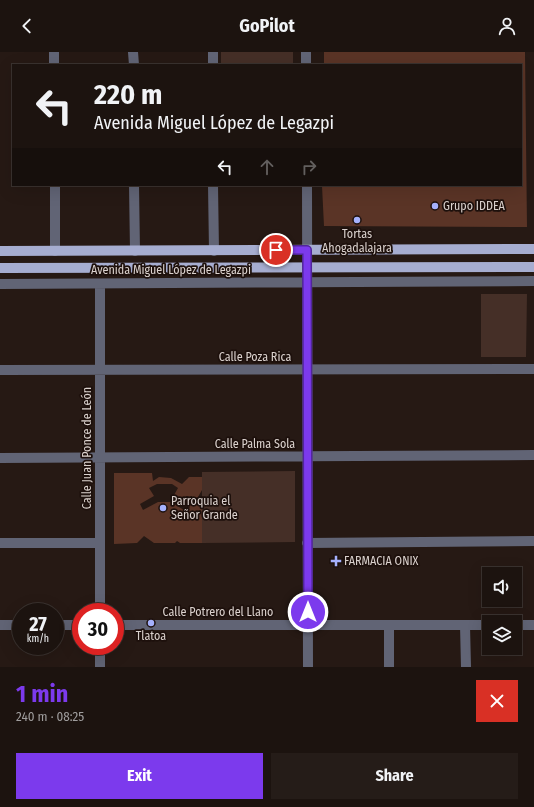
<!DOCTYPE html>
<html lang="en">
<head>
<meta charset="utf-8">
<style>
	:root { --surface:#1c130f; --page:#251c18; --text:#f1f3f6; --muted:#a09e9e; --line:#3a322f; --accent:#7c3aed }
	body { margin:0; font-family:"Fira Sans Condensed",sans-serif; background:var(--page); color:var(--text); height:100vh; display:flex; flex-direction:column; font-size:15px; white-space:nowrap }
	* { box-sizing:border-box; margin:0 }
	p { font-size:13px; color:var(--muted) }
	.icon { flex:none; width:22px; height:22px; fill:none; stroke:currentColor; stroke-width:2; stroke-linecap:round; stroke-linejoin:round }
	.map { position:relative; height:615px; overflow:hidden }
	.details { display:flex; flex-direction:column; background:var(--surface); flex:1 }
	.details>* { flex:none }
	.banner { position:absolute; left:12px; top:12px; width:510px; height:122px; border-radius:0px; box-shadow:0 4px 16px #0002,0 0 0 1px var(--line); background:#1c130f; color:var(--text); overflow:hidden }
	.controls { position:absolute; left:482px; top:515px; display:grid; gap:8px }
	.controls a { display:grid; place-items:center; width:40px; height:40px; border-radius:0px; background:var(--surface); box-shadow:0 4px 16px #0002,0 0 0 1px var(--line); font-size:20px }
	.speed { position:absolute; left:12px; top:551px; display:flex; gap:8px; font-size:20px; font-weight:700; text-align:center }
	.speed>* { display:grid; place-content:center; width:52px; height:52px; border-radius:50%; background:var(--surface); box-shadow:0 4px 16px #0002,0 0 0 1px var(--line); line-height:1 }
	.speed small { font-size:10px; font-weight:400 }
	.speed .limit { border:6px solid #d22; background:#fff; color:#111 }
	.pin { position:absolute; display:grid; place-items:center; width:34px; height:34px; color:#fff; margin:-17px; border:2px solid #fff; border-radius:50%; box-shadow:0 1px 4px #0007 }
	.me { position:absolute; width:44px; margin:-22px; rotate:0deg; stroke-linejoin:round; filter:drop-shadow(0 0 3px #0008) }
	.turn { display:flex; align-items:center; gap:14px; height:84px; padding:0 16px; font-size:18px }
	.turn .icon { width:52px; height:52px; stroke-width:2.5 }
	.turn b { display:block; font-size:28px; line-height:34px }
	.lanes { display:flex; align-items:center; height:38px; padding:0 16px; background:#0003; justify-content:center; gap:20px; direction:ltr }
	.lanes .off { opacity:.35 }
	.round { display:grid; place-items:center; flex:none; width:42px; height:42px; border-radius:0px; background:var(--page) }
	.overview { display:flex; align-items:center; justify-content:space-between; height:68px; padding:0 16px }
	h1 { font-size:24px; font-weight:700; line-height:30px; color:var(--accent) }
	.primary-button { display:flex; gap:8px; margin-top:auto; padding:8px 16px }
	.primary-button a { flex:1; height:46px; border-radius:0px; background:var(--accent); color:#fff; font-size:16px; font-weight:700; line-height:46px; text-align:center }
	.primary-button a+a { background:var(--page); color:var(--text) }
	header { display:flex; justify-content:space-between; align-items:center; height:52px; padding:0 16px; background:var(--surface); font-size:18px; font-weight:700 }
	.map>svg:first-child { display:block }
	.green { fill:#452f27 }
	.building { fill:#5a3426; fill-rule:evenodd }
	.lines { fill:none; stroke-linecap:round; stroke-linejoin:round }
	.minor { stroke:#616475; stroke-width:10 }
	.major { stroke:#a6add0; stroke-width:10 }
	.route-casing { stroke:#51269a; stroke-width:10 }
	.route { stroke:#7c3aed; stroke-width:7 }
	.poi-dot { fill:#a5b1fc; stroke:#1d100c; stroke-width:1.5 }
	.labels { text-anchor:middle; stroke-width:3.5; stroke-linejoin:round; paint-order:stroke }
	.poi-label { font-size:12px; fill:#dbd2ce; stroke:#1d100c; text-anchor:start }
	.street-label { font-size:12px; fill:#dbd2ce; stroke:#1d100c }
</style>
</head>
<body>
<header><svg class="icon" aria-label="back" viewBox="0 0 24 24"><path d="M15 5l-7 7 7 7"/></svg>GoPilot<svg class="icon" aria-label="person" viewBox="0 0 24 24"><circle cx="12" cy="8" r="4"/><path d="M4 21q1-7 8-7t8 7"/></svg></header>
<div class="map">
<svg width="534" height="615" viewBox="0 0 534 615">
	<rect width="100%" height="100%" fill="#261914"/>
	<path class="green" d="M221 0H293V13H221Z
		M481 242H527L526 305H481Z
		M295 419V490L202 491V420Z"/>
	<path class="building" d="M324 0H525L527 175 324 174 322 134 521 133V13H324Z
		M114 421H152L153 429 159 425 171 426 182 432 189 425H202V438L198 445 202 448V491H180L177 489 175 491H154L144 484 137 491 114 492ZM157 432H172L178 436 173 445 190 455 187 460 171 450H158L143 458 140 452 154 444 149 436Z"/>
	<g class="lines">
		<path class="minor" d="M54 0V13
			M133 0 134 13
			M213 0V13
			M306 0V13
			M55 133V199
			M134 133 135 199
			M213 133 214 199
			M307 133 308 615
			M0 232 534 229
			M100 232V560
			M0 318 534 317
			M0 406 534 403
			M0 491H100
			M307 491 534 489
			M0 573H21
			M55 573H81
			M115 573H489
			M465 573 466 615
			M515 573H534
			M100 594V615
			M389 615V573"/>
		<path class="major" d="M0 199 534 197
			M0 216 534 215"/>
	</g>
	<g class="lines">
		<defs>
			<path id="route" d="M276 198H307L308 560"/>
		</defs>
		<use href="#route" class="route-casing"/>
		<use href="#route" class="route"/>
	</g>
	<g class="poi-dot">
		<circle cx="435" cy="154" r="4"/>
		<circle cx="357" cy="168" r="4"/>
		<circle cx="163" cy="456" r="4"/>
		<path d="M334 503h4v4h4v4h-4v4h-4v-4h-4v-4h4z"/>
		<circle cx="151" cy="571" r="4"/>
	</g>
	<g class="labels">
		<g class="poi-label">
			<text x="443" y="158">Grupo IDDEA</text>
			<text x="357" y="186" text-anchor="middle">Tortas<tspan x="357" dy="14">Ahogadalajara</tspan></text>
			<text x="171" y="453">Parroquia el<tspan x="171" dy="14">Señor Grande</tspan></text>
			<text x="344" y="513">FARMACIA ONIX</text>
			<text x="151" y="588" text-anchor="middle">Tlatoa</text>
		</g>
		<g class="street-label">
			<text x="171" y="222">Avenida Miguel López de Legazpi</text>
			<text x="255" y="309">Calle Poza Rica</text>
			<text x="255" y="396">Calle Palma Sola</text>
			<text transform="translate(87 396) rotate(-90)" y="4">Calle Juan Ponce de León</text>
			<text x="218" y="564">Calle Potrero del Llano</text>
		</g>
	</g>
</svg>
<div class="controls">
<a><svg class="icon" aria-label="sound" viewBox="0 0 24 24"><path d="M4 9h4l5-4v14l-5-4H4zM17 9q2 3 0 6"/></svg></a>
<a><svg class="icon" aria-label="layers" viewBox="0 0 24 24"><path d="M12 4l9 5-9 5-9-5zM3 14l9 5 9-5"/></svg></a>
</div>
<div class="speed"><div>27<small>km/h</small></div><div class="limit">30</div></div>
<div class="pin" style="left:276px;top:198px;background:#d93025"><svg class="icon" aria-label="arrive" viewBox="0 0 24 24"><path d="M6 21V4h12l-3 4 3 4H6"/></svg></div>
<svg class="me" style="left:308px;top:560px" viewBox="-20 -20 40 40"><circle r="17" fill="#7c3aed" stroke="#fff" stroke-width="3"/><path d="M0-11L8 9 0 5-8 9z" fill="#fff"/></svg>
<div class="banner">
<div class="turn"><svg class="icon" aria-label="left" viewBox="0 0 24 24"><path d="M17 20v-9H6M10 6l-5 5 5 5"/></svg><div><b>220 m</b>Avenida Miguel López de Legazpi</div></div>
<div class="lanes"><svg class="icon" aria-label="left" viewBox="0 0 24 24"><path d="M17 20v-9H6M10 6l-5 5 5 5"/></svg><svg class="icon off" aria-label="ahead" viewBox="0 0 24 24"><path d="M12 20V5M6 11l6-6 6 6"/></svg><svg class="icon off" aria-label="right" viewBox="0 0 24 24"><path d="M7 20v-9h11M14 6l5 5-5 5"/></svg></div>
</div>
</div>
<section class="details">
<div class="overview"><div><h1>1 min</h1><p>240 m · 08:25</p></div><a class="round" style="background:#d93025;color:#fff"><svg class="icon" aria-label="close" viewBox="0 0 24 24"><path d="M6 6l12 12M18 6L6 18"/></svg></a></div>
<div class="primary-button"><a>Exit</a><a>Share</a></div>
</section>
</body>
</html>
